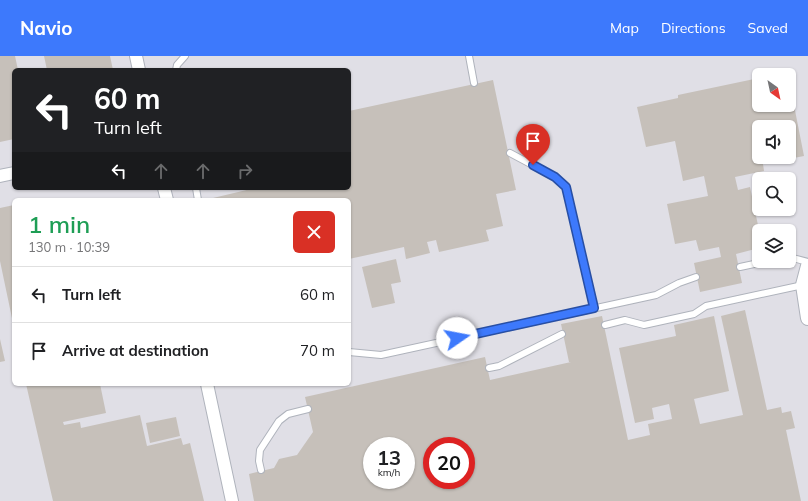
<!DOCTYPE html>
<html lang="en">
<head>
<meta charset="utf-8">
<style>
	:root { --surface:#fff; --page:#f2f2f2; --text:#202124; --muted:#757577; --line:#e0e0e0; --accent:#3d79fc }
	body { margin:0; font-family:Mulish,sans-serif; background:var(--page); color:var(--text); height:100vh; display:flex; flex-direction:column; font-size:15px; white-space:nowrap }
	* { box-sizing:border-box; margin:0 }
	p { font-size:13px; color:var(--muted) }
	.icon { flex:none; width:22px; height:22px; fill:none; stroke:currentColor; stroke-width:2; stroke-linecap:round; stroke-linejoin:round }
	.map { position:relative; flex:1; overflow:hidden }
	.side { position:absolute; left:12px; top:142px; width:339px; height:188px; display:flex; flex-direction:column; background:var(--surface); border-radius:6px; box-shadow:0 1px 3px #0004 }
	.side>* { flex:none }
	.top-card { position:absolute; left:12px; top:12px; width:339px; height:122px; border-radius:6px; box-shadow:0 1px 3px #0004; background:#202124; color:#fff; overflow:hidden }
	.needle { width:26px; rotate:147deg }
	.tools { position:absolute; left:752px; top:12px; display:grid; gap:8px }
	.tools a { display:grid; place-items:center; width:44px; height:44px; border-radius:6px; background:var(--surface); box-shadow:0 1px 3px #0004; font-size:20px }
	.speed { position:absolute; left:363px; top:381px; display:flex; gap:8px; font-size:20px; font-weight:700; text-align:center }
	.speed>* { display:grid; place-content:center; width:52px; height:52px; border-radius:50%; background:var(--surface); box-shadow:0 1px 3px #0004; line-height:1 }
	.speed small { font-size:10px; font-weight:400 }
	.speed .limit { border:6px solid #d22; background:#fff; color:#111 }
	.pin { position:absolute; display:grid; place-items:center; width:34px; height:34px; color:#fff; margin:-41px -17px; border-radius:50% 50% 50% 0; rotate:-45deg; box-shadow:0 0 4px #0007 }
	.pin .icon { rotate:45deg }
	.me { position:absolute; width:44px; margin:-22px; rotate:78deg; stroke-linejoin:round; filter:drop-shadow(0 0 3px #0008) }
	.turn { display:flex; align-items:center; gap:14px; height:84px; padding:0 16px; font-size:18px }
	.turn .icon { width:52px; height:52px; stroke-width:2.5 }
	.turn b { display:block; font-size:28px; line-height:34px }
	.lanes { display:flex; align-items:center; height:38px; padding:0 16px; background:#0003; justify-content:center; gap:20px; direction:ltr }
	.lanes .off { opacity:.35 }
	.round { display:grid; place-items:center; flex:none; width:42px; height:42px; border-radius:6px; background:var(--page) }
	.summary { display:flex; align-items:center; justify-content:space-between; height:68px; padding:0 16px }
	h1 { font-size:24px; font-weight:600; line-height:30px; color:#1e9e55 }
	ul { padding:0; list-style:none }
	li { display:flex; align-items:center; gap:12px; height:56px; padding:0 16px; border-top:1px solid var(--line) }
	li div { flex:1 }
	li b { display:block; font-size:15px }
	li em { font-style:normal }
	header { display:flex; align-items:center; gap:24px; box-sizing:border-box; height:56px; padding:0 20px; background:var(--accent); color:#fff }
	header strong { font-size:19px }
	nav { display:flex; gap:22px; margin-inline-start:auto; font-size:14px }
	.map>svg:first-child { display:block }
	.industrial { fill:#e0dfe6; fill-rule:evenodd }
	.building { fill:#c6c0ba; fill-rule:evenodd }
	.lines { fill:none; stroke-linecap:round; stroke-linejoin:round }
	.service-casing { stroke:#afb3bc; stroke-width:8 }
	.minor-casing { stroke:#afb3bc; stroke-width:14 }
	.tertiary-casing { stroke:#afb3bc; stroke-width:16 }
	.service { stroke:#fff; stroke-width:6 }
	.minor { stroke:#fff; stroke-width:12 }
	.tertiary { stroke:#fff; stroke-width:14 }
	.route-casing { stroke:#284fa4; stroke-width:10 }
	.route { stroke:#3d79fc; stroke-width:7 }
</style>
</head>
<body>
<header>
<strong>Navio</strong>
<nav><a>Map</a><a>Directions</a><a>Saved</a></nav>
</header>
<div class="map">
<svg width="808" height="445" viewBox="0 0 808 445">
	<rect width="100%" height="100%" fill="#eee5df"/>
	<path class="industrial" d="M0 0H808V445H0ZM14 14H349V132H14ZM759 19H789V49H759ZM759 71H789V101H759ZM759 123H789V153H759ZM14 144H349V328H14ZM759 175H789V205H759ZM372 390H406V424H372ZM432 390H466V424H432Z"/>
	<path class="building" d="M0 0H15L18 14H14V83L0 86Z
		M44 0H110L113 14H47Z
		M759 22V49H789L790 29 804 100 763 108 764 115 735 121 738 134 750 131 759 174V192L736 198 742 227 700 236 694 207 721 201 719 191 699 195 696 184 675 188 667 148 708 140 704 120 683 125 675 85 646 91 637 51 678 42V39ZM759 71H789V101H759Z
		M493 24 516 134 496 138 503 170 486 174 489 185 439 196 436 184 427 186 430 197 406 203 404 191 349 203V144H213V142L255 132H349V55Z
		M14 149V267H13L0 205V152Z
		M396 203 401 226 391 228 395 247 372 252 362 211Z
		M745 254 767 354 781 351 782 357 791 355 795 372 786 374 801 445H254L249 418 274 412 279 403 297 399 313 376 305 341 485 301 490 324 571 306 574 320 571 306H569L561 268 602 260 628 384 650 379 648 368 672 363 669 348 652 352 654 363 635 367 619 292 676 280 674 269 714 260 729 335 694 343 700 368 743 359 721 260ZM372 390H406V424H372ZM432 390H466V424H432Z
		M0 283 5 305 0 306Z
		M26 328H100L106 357 63 366 64 369 80 366 81 372 140 359 147 390 181 382 183 389 190 387 204 445H53Z
		M176 361 180 380 150 387 146 367Z"/>
	<g class="lines">
		<defs>
			<path id="service" d="M469 0 474 27
				M176 14 177 9 185 0
				M510 97 555 121 566 131 594 252
				M196 132 198 144
				M789 201 808 206
				M740 211 768 205
				M605 269 625 264 644 269 694 258 706 250 803 229
				M349 296 381 299 656 239 679 227 696 221
				M489 312 499 310 562 278
				M261 414 259 405 260 394 279 365 288 358 308 353"/>
			<path id="minor" d="M136 0 139 14
				M0 120 14 117
				M164 132 167 144
				M207 328 232 445"/>
			<path id="tertiary" d="M808 210 803 229 808 262"/>
		</defs>
		<use href="#service" class="service-casing"/>
		<use href="#minor" class="minor-casing"/>
		<use href="#tertiary" class="tertiary-casing"/>
		<use href="#service" class="service"/>
		<use href="#minor" class="minor"/>
		<use href="#tertiary" class="tertiary"/>
	</g>
	<g class="lines">
		<defs>
			<path id="route" d="M457 282 594 252 566 131 555 121 533 109"/>
		</defs>
		<use href="#route" class="route-casing"/>
		<use href="#route" class="route"/>
	</g>
</svg>
<div class="tools">
<a><svg class="needle" viewBox="-14 -14 28 28"><path d="M0-13l5 13h-10z" fill="#e53935"/><path d="M0 13l5-13h-10z" fill="#757577"/></svg></a>
<a><svg class="icon" aria-label="sound" viewBox="0 0 24 24"><path d="M4 9h4l5-4v14l-5-4H4zM17 9q2 3 0 6"/></svg></a>
<a><svg class="icon" aria-label="search" viewBox="0 0 24 24"><circle cx="10" cy="10" r="6"/><path d="M15 15l6 6"/></svg></a>
<a><svg class="icon" aria-label="layers" viewBox="0 0 24 24"><path d="M12 4l9 5-9 5-9-5zM3 14l9 5 9-5"/></svg></a>
</div>
<div class="speed"><div>13<small>km/h</small></div><div class="limit">20</div></div>
<div class="pin" style="left:533px;top:109px;background:#d93025"><svg class="icon" aria-label="arrive" viewBox="0 0 24 24"><path d="M6 21V4h12l-3 4 3 4H6"/></svg></div>
<svg class="me" style="left:457px;top:282px" viewBox="-20 -20 40 40"><circle r="19" fill="#fff"/><path d="M0-13L10 11 0 6-10 11z" fill="#3d79fc"/></svg>
<div class="top-card">
<div class="turn"><svg class="icon" aria-label="left" viewBox="0 0 24 24"><path d="M17 20v-9H6M10 6l-5 5 5 5"/></svg><div><b>60 m</b>Turn left</div></div>
<div class="lanes"><svg class="icon" aria-label="left" viewBox="0 0 24 24"><path d="M17 20v-9H6M10 6l-5 5 5 5"/></svg><svg class="icon off" aria-label="ahead" viewBox="0 0 24 24"><path d="M12 20V5M6 11l6-6 6 6"/></svg><svg class="icon off" aria-label="ahead" viewBox="0 0 24 24"><path d="M12 20V5M6 11l6-6 6 6"/></svg><svg class="icon off" aria-label="right" viewBox="0 0 24 24"><path d="M7 20v-9h11M14 6l5 5-5 5"/></svg></div>
</div>
<section class="side">
<div class="summary"><div><h1>1 min</h1><p>130 m · 10:39</p></div><a class="round" style="background:#d93025;color:#fff"><svg class="icon" aria-label="close" viewBox="0 0 24 24"><path d="M6 6l12 12M18 6L6 18"/></svg></a></div>
<ul>
<li><svg class="icon" aria-label="left" viewBox="0 0 24 24"><path d="M17 20v-9H6M10 6l-5 5 5 5"/></svg><div><b>Turn left</b></div><em>60 m</em></li>
<li><svg class="icon" aria-label="arrive" viewBox="0 0 24 24"><path d="M6 21V4h12l-3 4 3 4H6"/></svg><div><b>Arrive at destination</b></div><em>70 m</em></li>
</ul>
</section>
</div>
</body>
</html>
